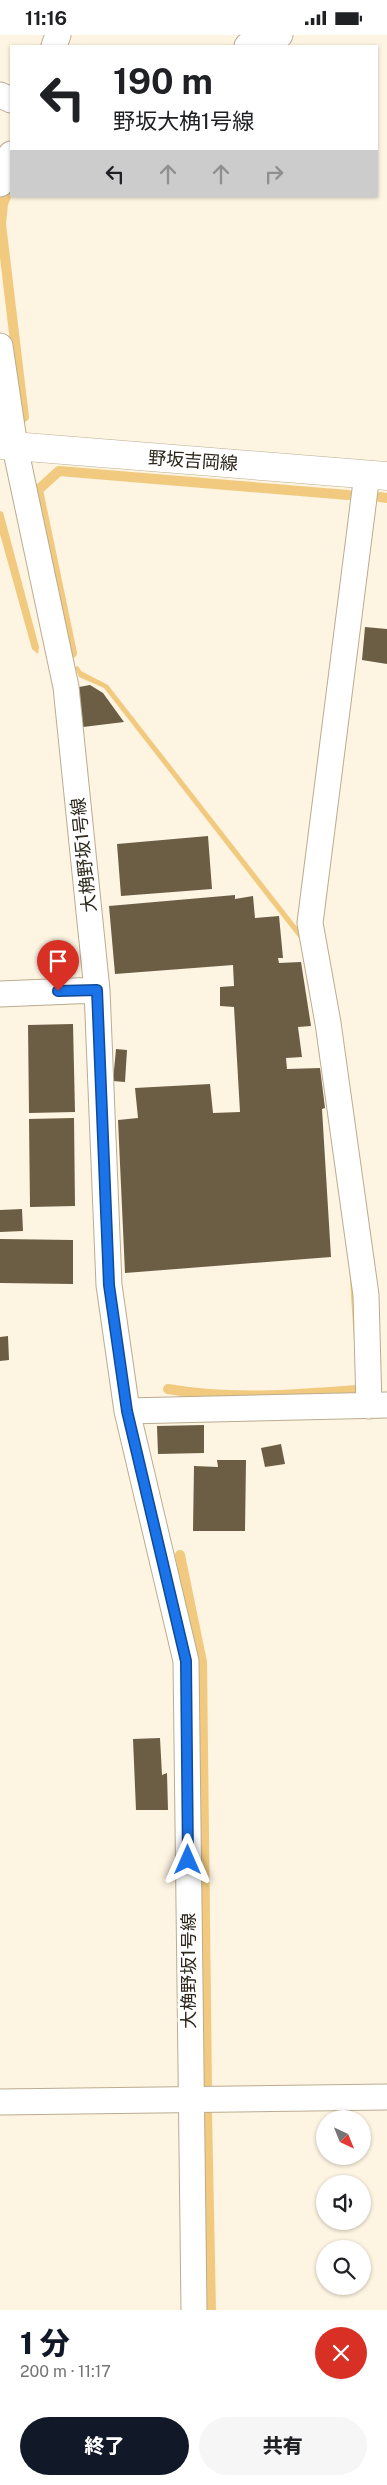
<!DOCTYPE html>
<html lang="ja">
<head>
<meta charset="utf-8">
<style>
	:root { --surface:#fff; --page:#f6f6f6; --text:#202124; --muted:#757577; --accent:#111827 }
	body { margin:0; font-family:"Public Sans","Noto Sans JP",sans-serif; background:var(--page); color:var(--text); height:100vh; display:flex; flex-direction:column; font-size:19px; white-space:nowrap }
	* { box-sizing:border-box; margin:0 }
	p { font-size:16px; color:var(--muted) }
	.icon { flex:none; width:28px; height:28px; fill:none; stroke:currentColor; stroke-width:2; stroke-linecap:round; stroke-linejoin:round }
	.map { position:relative; height:2275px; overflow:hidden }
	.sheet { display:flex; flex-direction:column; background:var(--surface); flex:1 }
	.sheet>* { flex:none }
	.banner { position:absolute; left:10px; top:10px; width:368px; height:152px; border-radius:0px; box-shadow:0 1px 4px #0004; background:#fff; color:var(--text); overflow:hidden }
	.needle { width:32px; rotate:137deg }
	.tools { position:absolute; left:316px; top:2075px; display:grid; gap:10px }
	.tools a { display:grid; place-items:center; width:55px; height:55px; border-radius:50%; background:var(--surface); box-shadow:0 1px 4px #0004; font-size:25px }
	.pin { position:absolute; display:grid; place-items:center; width:42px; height:42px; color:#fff; margin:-51px -21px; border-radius:50% 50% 50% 0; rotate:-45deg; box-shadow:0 0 5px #0007 }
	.pin .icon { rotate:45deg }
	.me { position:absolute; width:55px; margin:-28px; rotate:0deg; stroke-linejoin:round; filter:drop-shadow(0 0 4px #0008) }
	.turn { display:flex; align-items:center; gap:18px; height:105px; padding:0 20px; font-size:22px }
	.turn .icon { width:65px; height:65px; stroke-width:2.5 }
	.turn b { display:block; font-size:35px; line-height:42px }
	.lanes { display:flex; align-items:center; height:48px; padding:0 20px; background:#0003; justify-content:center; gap:25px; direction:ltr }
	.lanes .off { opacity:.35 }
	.round { display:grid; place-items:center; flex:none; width:52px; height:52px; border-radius:26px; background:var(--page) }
	.headline { display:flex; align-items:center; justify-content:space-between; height:85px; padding:0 20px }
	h1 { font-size:30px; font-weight:800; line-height:38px; color:var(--accent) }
	.button { display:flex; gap:10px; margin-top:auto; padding:10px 20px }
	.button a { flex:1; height:58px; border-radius:30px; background:var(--accent); color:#fff; font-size:20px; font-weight:800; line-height:58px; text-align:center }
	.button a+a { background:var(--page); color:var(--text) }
	.status { display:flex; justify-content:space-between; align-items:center; height:35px; padding:0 25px; background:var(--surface); direction:ltr }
	.status svg { height:14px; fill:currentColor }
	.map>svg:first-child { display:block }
	.water { fill:#f1ca7f }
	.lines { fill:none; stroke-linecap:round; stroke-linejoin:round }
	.stream { stroke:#f1ca7f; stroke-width:10 }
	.building { fill:#6c5e45 }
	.street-casing { stroke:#bbac90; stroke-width:27 }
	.secondary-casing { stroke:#bbac90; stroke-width:29 }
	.street { stroke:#fff; stroke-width:25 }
	.secondary { stroke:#fff; stroke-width:28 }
	.route-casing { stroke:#114b97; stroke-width:12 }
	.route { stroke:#1a73e8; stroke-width:9 }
	.labels { text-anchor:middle; stroke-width:5; stroke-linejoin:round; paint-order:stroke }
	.street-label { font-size:18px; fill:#2d271c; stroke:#fff }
</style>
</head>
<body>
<div class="status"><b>11:16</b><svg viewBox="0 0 49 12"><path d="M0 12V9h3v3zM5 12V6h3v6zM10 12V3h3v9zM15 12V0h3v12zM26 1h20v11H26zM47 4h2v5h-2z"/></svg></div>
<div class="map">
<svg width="387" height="2275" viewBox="0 0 387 2275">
	<rect width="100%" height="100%" fill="#fdf4e2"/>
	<path class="water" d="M0 476 3 477 39 612 38 619 32 614 0 499Z
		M78 631 81 636 108 650 308 906 352 1192 357 1352 346 1184 302 907 104 653 79 642 75 632Z"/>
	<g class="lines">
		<path class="stream" d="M11 149 3 169 1 189 24 382
			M380 462 387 463
			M72 618 38 455 59 436 348 460
			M168 1354C230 1365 294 1360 356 1355
			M180 1520 202 1627 207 2056
			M207 2077 211 2275"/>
	</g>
	<path class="building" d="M365 592 387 594V629L362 625Z
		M90 650 103 658 124 687 83 692 79 652Z
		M208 801 212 854 121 861 117 809Z
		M235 860V864L253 861 255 883 279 881 283 923H278L279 928 301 927 311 991 298 992 302 1022 286 1023 287 1034 320 1033 325 1073 322 1074 331 1222 125 1238 118 1085 138 1083 135 1053 210 1049 213 1078 240 1077 234 972 220 971V952L234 951 233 930 115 939 109 871Z
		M73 989 75 1077 29 1078 28 990Z
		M116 1014 127 1015 125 1047 113 1046Z
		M74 1083 75 1171 30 1172 29 1084Z
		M22 1174 23 1196 0 1197V1175Z
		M0 1204 73 1205V1249L0 1248Z
		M8 1301 9 1325 0 1326V1302Z
		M204 1390V1418L158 1419 157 1391Z
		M281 1409 285 1429 265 1432 261 1413Z
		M217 1425H246L245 1496H193L194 1431 218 1432Z
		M160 1703 162 1740 167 1738 168 1775H136L133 1704Z"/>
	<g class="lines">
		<defs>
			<path id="street" d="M54 11 58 0
				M247 11 280 0
				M0 60 11 65
				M0 149 11 119
				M0 311 15 412 66 652 97 955 109 1250 127 1376 186 1626 194 2275
				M367 439 310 888 328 988 366 1260 369 1371
				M0 959 97 955
				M127 1376 387 1370
				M0 2067 387 2062"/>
			<path id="secondary" d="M0 410 387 441"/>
		</defs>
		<use href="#street" class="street-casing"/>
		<use href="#secondary" class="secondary-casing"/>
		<use href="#street" class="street"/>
		<use href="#secondary" class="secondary"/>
	</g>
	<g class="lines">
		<defs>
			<path id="route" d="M58 956 97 955 109 1250 127 1376 186 1626 188 1825"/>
		</defs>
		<use href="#route" class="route-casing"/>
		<use href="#route" class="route"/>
	</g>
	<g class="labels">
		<g class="street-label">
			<text transform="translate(193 426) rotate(4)" y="6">野坂吉岡線</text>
			<text transform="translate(84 820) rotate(-96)" y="6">大桷野坂1号線</text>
			<text transform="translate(189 1936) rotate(-90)" y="6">大桷野坂1号線</text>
		</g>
	</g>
</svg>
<div class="tools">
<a><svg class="needle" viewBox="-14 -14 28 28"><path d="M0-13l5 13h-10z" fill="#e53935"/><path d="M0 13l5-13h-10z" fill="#757577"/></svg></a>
<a><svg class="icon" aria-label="sound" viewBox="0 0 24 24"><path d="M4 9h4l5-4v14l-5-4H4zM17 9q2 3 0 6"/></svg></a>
<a><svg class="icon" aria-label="search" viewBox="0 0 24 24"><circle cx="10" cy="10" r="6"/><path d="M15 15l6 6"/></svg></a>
</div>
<div class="pin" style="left:58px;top:956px;background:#d93025"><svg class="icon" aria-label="arrive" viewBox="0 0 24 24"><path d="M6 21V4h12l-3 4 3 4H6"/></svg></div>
<svg class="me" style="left:188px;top:1825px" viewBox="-20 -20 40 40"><path d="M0-17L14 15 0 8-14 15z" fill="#1a73e8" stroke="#fff" stroke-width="4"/></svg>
<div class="banner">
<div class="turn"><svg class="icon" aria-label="left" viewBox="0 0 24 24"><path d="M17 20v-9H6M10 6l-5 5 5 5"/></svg><div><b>190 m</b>野坂大桷1号線</div></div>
<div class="lanes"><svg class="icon" aria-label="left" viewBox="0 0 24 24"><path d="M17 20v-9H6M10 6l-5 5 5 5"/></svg><svg class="icon off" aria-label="ahead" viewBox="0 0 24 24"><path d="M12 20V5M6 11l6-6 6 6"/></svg><svg class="icon off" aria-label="ahead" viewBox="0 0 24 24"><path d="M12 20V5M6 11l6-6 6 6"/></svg><svg class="icon off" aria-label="right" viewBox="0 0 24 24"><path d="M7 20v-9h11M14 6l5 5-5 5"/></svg></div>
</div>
</div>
<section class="sheet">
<div class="headline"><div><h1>1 分</h1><p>200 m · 11:17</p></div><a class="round" style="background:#d93025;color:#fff"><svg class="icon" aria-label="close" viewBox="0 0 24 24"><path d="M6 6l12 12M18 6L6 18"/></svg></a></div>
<div class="button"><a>終了</a><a>共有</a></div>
</section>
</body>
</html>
